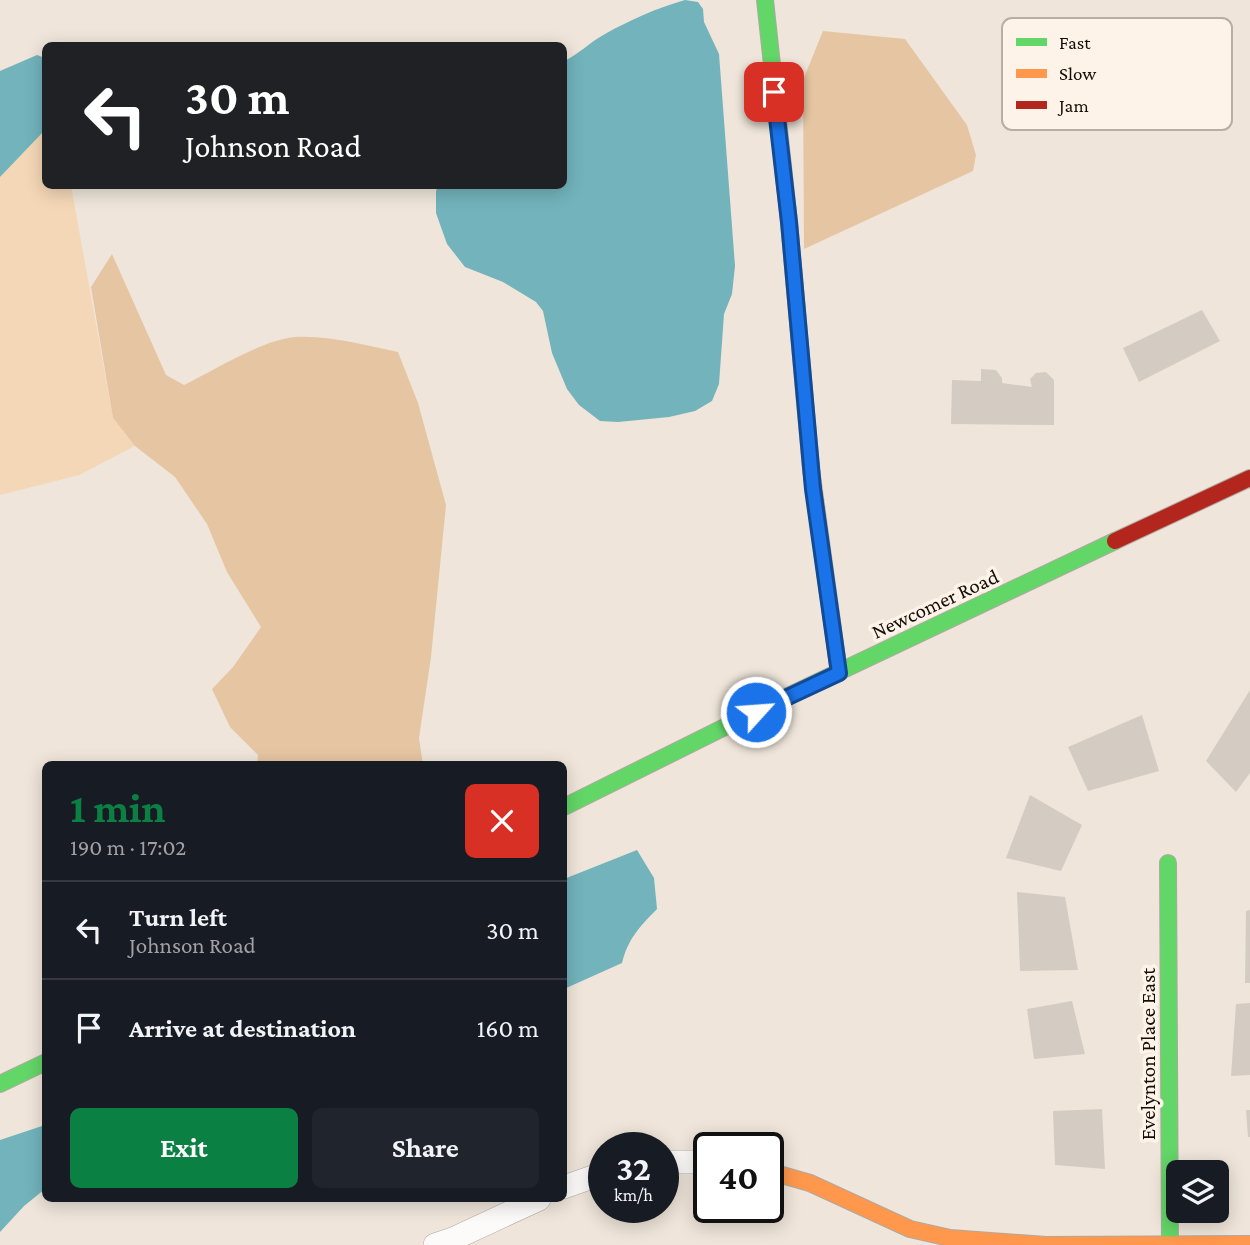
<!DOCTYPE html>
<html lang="en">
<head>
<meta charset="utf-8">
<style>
	:root { --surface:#171b24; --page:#20242c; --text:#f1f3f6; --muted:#9ea1a6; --line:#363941; --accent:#0b8043 }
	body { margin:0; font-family:"Crimson Pro",serif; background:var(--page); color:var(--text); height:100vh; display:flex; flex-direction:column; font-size:26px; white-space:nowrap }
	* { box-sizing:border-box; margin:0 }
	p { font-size:23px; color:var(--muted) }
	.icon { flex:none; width:38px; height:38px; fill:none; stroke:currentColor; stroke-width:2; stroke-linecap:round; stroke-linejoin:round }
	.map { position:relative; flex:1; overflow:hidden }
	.side { position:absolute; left:42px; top:761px; width:525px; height:441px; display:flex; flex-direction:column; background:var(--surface); border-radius:10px; box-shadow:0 4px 18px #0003 }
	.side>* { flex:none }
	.banner { position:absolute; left:42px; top:42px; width:525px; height:147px; border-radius:10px; box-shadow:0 4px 18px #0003; background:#202124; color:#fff; overflow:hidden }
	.controls { position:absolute; left:1166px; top:1160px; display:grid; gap:14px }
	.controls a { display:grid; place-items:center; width:63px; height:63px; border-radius:10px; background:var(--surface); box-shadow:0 4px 18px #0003; font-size:35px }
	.speed { position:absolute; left:588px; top:1132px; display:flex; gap:14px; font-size:35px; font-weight:700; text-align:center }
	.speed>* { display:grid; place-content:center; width:91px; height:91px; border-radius:50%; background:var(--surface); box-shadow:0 4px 18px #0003; line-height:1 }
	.speed small { font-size:18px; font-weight:400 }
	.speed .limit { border:4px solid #111; border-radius:10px; background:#fff; color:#111 }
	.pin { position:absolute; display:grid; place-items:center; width:60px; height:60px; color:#fff; margin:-30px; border-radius:14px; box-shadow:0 4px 10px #0006 }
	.me { position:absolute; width:77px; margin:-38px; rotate:64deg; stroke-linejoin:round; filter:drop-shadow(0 0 5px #0008) }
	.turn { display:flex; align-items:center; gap:24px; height:147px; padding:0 28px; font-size:32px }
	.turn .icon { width:91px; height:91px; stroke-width:2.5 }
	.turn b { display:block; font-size:49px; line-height:60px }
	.round { display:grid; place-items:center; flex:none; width:74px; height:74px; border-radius:10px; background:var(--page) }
	.summary { display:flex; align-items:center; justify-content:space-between; height:119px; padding:0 28px }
	h1 { font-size:42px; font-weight:700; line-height:52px; color:var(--accent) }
	.button { display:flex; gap:14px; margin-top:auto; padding:14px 28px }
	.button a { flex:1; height:80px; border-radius:10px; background:var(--accent); color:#fff; font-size:28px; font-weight:700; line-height:80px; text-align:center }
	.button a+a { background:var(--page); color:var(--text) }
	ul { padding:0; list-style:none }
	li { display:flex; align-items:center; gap:21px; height:98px; padding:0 28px; border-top:2px solid var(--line) }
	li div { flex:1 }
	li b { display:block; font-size:26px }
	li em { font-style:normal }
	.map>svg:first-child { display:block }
	.green { fill:#f4d7b6 }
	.forest { fill:#e6c6a2 }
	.water { fill:#72b3bc }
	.building { fill:#d4ccc3 }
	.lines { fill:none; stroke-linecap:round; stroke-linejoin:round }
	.street-casing { stroke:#b0a8a0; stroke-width:24 }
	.fast-casing { stroke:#b0a8a0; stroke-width:18 }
	.slow-casing { stroke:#b0a8a0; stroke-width:18 }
	.jam-casing { stroke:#b0a8a0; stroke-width:18 }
	.street { stroke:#fdfbf9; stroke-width:23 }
	.fast { stroke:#63d668; stroke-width:16 }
	.slow { stroke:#ff974d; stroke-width:16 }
	.jam { stroke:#b3261e; stroke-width:16 }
	.route-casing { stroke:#114b97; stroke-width:18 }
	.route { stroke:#1a73e8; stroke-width:12 }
	.labels { text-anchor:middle; stroke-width:7; stroke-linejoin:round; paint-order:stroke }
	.street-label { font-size:21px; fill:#140e08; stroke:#fef3e8 }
	.key { fill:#fef3e8; stroke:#b8aea5; stroke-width:2 }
	.key-label { font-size:19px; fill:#140e08 }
</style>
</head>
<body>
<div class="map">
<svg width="1250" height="1245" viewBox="0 0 1250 1245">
	<rect width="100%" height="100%" fill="#efe5da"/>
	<path class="green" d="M45 130 46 186H71L113 418 135 446 79 475 0 495V177Z"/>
	<path class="forest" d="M823 31 905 39 967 125 976 155 973 171 804 249 803 80Z
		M112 254 166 375 184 385C214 370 262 340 295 337 329 335 365 345 398 352L418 403 446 505 431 657 419 738 423 765H257L258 755 230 727 212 689 233 667 261 627 227 572 207 524 175 477 135 446 113 418 91 287Z"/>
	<path class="water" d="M685 0 698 2 703 9 704 22 719 54 735 266 732 294 724 314 719 384 712 401 695 411 669 417 618 422 600 421 579 405 567 389 552 353 543 311 536 302 503 282 465 267 447 244 436 213V191L438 186H564V61C579 54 590 42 605 34 630 20 657 8 685 0Z
		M37 55 45 58V130L0 177V71Z
		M637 850 654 878 657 909C640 926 628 939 622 963L564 989V879Z
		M45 1125V1189L24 1206 0 1232V1140Z"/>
	<path class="building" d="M1202 310 1220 341 1139 382 1123 348Z
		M981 369 996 370 1002 378V383L1032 387 1030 379 1036 373 1046 372 1054 380V425L951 424 952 380 981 381Z
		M1250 690V773L1236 792 1206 761Z
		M1142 715 1159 771 1088 791 1068 747Z
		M1030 795 1082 825 1061 871 1006 858Z
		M1017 892 1065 897 1078 970 1020 971Z
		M1250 910V983H1245L1246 911Z
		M1072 1001 1085 1054 1034 1059 1027 1009Z
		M1250 1003V1075L1231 1076 1236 1004Z
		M1102 1109 1105 1169 1055 1165 1053 1111Z
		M1246 1110H1250V1137H1248Z"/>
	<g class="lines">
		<defs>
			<path id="street" d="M663 1162H709
				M564 1187 604 1173
				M435 1245 453 1239 539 1199"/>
			<path id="fast" d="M765 0 789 222 811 469
				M564 807 769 705 1115 541
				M1168 863 1170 1245
				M0 1084 46 1062"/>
			<path id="slow" d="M768 1171 810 1183 910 1229 950 1238 1046 1245 1250 1244"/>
			<path id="jam" d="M811 469 839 673
				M1115 541 1250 478"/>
		</defs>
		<use href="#street" class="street-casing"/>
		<use href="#fast" class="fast-casing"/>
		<use href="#slow" class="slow-casing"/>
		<use href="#jam" class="jam-casing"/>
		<use href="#street" class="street"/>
		<use href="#fast" class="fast"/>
		<use href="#slow" class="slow"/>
		<use href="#jam" class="jam"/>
	</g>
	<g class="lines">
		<defs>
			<path id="route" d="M756 712 839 673 813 489 789 222 774 92"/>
		</defs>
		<use href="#route" class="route-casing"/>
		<use href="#route" class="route"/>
	</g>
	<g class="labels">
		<g class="street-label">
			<text transform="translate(935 604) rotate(-25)" y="7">Newcomer Road</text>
			<text transform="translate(1148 1054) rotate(-90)" y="7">Evelynton Place East</text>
		</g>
	</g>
	<rect x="1002" y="18" width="230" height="112" rx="10" class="key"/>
	<rect x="1016" y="38" width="31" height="8" fill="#63d668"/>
	<rect x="1016" y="69" width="31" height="9" fill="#ff974d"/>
	<rect x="1016" y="101" width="31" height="8" fill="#b3261e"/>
	<g class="key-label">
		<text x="1059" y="49">Fast</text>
		<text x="1059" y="80">Slow</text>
		<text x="1059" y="112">Jam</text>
	</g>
</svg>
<div class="controls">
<a><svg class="icon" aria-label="layers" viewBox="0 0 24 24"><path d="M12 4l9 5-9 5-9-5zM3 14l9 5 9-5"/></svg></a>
</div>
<div class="speed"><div>32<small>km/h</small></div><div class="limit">40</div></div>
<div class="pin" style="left:774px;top:92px;background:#d93025"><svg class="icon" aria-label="arrive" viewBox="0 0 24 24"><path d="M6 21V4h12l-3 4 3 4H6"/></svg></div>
<svg class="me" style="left:756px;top:712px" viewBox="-20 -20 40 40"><circle r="17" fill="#1a73e8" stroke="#fff" stroke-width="3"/><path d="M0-11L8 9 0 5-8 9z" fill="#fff"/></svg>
<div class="banner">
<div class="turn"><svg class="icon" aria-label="left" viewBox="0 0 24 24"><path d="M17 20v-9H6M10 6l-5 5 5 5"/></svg><div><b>30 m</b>Johnson Road</div></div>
</div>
<section class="side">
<div class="summary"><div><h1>1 min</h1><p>190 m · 17:02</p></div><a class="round" style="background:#d93025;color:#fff"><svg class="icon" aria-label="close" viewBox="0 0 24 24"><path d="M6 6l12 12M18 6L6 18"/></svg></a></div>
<ul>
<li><svg class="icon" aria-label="left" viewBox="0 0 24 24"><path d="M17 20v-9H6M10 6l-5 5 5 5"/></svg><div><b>Turn left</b><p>Johnson Road</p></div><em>30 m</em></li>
<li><svg class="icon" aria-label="arrive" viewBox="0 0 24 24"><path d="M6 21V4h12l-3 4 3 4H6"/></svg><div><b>Arrive at destination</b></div><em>160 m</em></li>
</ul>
<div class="button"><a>Exit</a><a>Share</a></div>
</section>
</div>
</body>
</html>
